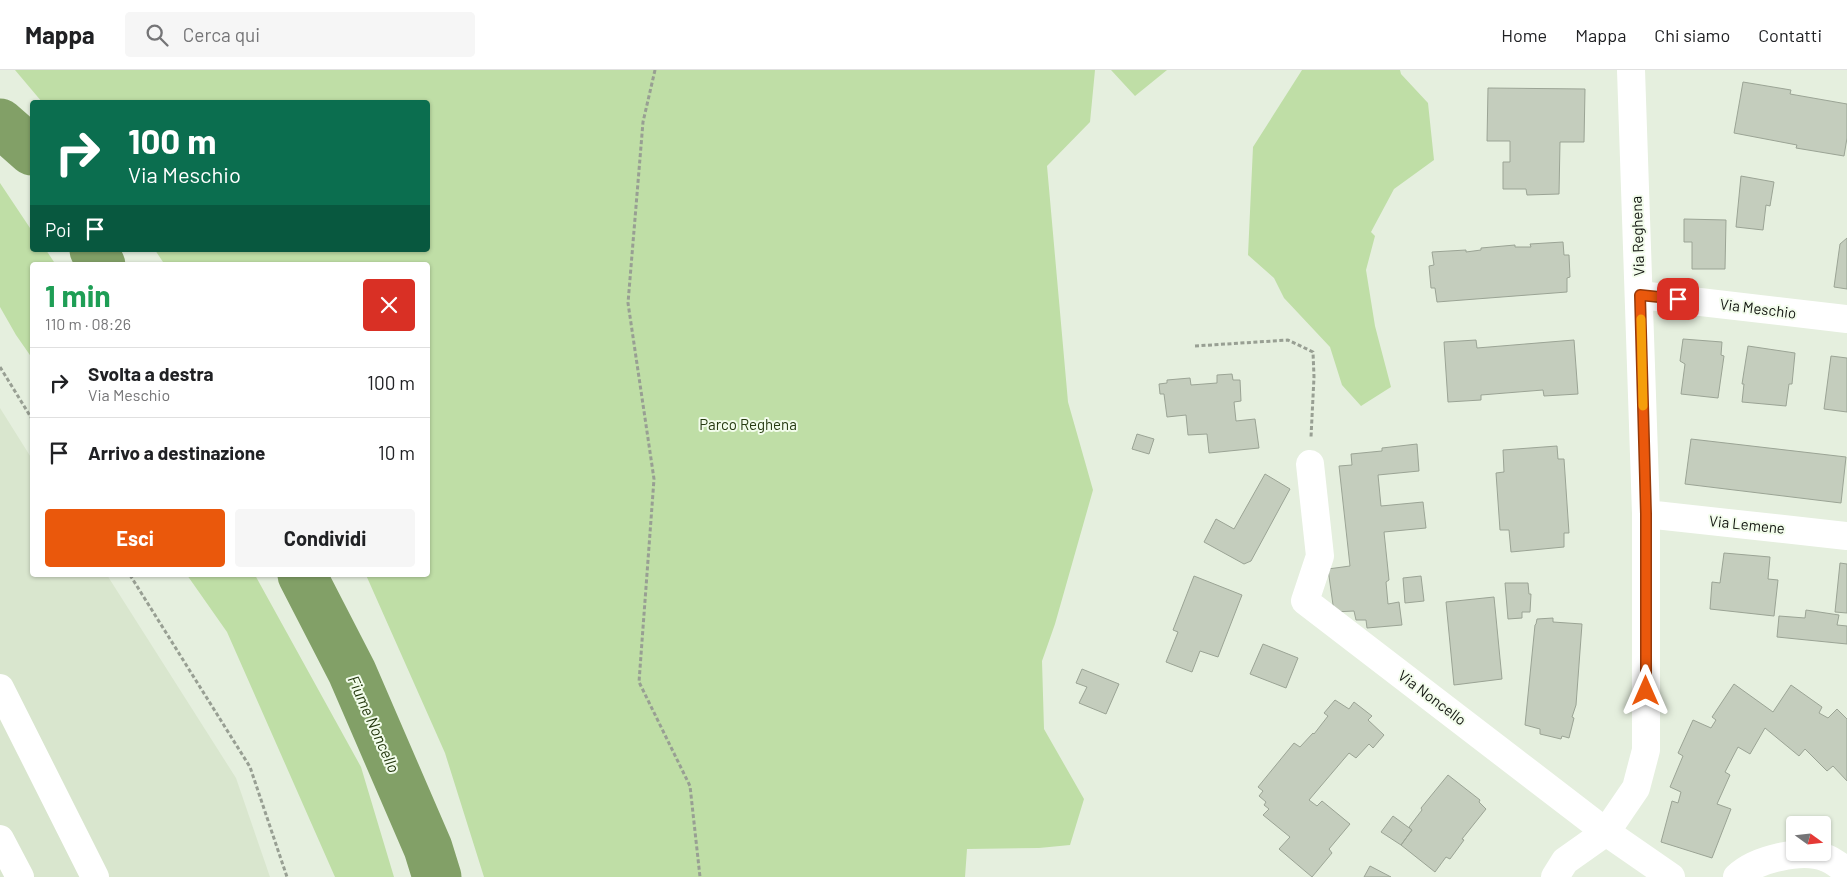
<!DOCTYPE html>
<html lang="it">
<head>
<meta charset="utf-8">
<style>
	:root { --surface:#fff; --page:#f6f6f6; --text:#202124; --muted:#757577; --line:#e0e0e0; --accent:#ea580c }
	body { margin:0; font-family:Barlow,sans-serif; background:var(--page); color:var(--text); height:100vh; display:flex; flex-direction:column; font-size:19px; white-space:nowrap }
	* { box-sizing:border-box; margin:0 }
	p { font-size:16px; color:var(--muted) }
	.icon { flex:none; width:28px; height:28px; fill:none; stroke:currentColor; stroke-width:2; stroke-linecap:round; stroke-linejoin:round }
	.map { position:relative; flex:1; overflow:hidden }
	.side { position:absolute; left:30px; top:192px; width:400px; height:315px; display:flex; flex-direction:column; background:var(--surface); border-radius:5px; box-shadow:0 1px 4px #0004 }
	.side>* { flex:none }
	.top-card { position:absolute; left:30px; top:30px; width:400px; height:152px; border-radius:5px; box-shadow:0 1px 4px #0004; background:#0b6e4f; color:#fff; overflow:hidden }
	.needle { width:32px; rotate:105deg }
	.fabs { position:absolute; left:1786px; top:746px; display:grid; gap:10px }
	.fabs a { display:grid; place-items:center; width:45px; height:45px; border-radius:5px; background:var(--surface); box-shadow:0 1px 4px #0004; font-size:25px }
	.pin { position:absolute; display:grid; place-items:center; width:42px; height:42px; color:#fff; margin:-21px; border-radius:10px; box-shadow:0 2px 8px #0006 }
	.me { position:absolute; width:55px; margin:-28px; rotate:0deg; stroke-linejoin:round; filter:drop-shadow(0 0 4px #0008) }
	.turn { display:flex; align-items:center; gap:18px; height:105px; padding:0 15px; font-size:22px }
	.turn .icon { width:65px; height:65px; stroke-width:2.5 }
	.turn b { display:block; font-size:35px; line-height:42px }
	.then { display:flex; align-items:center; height:48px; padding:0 15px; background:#0003; gap:10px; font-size:19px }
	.round { display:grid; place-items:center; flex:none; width:52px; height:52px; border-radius:5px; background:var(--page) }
	.head { display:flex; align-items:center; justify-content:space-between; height:85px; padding:0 15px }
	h1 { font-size:30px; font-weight:700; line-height:38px; color:#1e9e55 }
	.button { display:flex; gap:10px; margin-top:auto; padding:10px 15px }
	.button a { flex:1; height:58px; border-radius:5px; background:var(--accent); color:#fff; font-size:20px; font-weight:700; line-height:58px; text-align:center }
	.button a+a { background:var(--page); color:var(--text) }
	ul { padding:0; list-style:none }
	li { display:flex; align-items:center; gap:15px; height:70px; padding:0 15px; border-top:1px solid var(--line) }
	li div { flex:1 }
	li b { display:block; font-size:19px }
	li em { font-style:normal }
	header { display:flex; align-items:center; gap:30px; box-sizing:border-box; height:70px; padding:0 25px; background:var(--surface); border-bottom:1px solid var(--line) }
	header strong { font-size:24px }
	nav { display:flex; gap:28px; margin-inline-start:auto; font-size:18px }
	.search { width:350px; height:45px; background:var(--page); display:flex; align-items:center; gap:12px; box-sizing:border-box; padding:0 18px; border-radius:5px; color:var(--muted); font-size:19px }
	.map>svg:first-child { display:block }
	.built { fill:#d9e6ce }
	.green { fill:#bfdea6 }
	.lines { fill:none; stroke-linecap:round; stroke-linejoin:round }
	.river { stroke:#82a067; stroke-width:49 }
	.building { fill:#c4cdbd; stroke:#9ba495 }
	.path { stroke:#989f93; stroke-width:3; stroke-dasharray:4 2.5; stroke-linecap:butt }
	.minor { stroke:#fff; stroke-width:28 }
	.route-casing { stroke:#983908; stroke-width:12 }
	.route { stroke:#ea580c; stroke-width:9 }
	.slow { stroke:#f59e0b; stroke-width:9 }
	.labels { text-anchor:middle; stroke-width:4; stroke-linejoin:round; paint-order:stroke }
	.street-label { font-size:15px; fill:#10130e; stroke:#f2fceb }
	.park-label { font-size:15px; fill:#263a11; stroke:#f2fceb }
	.water-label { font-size:16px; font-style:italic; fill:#22360c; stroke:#f2fceb }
</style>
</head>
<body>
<header>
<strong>Mappa</strong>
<div class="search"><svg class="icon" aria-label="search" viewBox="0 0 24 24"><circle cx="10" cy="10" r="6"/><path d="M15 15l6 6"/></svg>Cerca qui</div>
<nav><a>Home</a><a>Mappa</a><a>Chi siamo</a><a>Contatti</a></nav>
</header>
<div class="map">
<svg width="1847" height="807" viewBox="0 0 1847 807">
	<rect width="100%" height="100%" fill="#e5efde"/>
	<path class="built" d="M0 338 32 389V505H107L236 708 270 807H0Z"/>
	<path class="green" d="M15 0H1095L1090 52 1047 96 1068 332 1093 420 1055 554 1042 591 1044 659 1084 729 1070 775 1039 778 967 779 965 807H484L445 683 366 505H428V195H165L155 180H428V32H42Z
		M1111 0H1167L1135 26Z
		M1302 0H1400L1401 4 1428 33 1434 90 1394 119 1371 162 1375 166 1366 200 1375 256 1391 317 1361 336 1342 315 1330 277 1284 228 1274 208 1248 185 1253 77Z
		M0 113 32 161V180H46L56 195H32V288L16 265 0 237Z
		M187 505H255L361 697 394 807H335L227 562Z"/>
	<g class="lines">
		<path class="river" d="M0 53 32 81
			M94 180 101 195
			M302 505 352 602 428 778 437 807"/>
	</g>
	<path class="building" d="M1743 12 1791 20 1790 24 1847 34V68L1844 86 1796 78 1797 75 1734 63Z
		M1488 18 1585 19 1584 72H1560L1559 124 1527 125 1526 119H1503V92H1510V71H1487Z
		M1741 106 1774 112 1770 136 1766 135 1763 160 1736 157Z
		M1684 149 1726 150 1725 199H1692V172H1684Z
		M1847 168V219L1834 217 1840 174Z
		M1563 172 1564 185H1569L1570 207 1567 208V222L1437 232 1435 218H1431L1429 196 1434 195 1432 182 1466 180V182L1481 180V178L1515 175V177H1531L1530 174Z
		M1683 269 1722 272 1721 285 1724 286 1718 328 1681 324 1685 294 1680 291Z
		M1476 270 1477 278 1574 270 1578 324 1544 326 1543 320 1481 325V330L1448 332 1444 272Z
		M1748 276 1795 283 1792 314H1789L1786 336 1742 332 1744 314H1742Z
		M1831 286 1847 288V342L1824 339Z
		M1232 304 1233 310H1240L1241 331 1234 332 1236 351 1255 349 1259 378 1209 383 1207 364 1188 365 1186 345 1167 347 1164 324H1160L1159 314 1167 313V310L1190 308 1191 315 1217 313V305Z
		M1137 364 1154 369 1149 384 1132 379Z
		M1691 369 1846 387 1841 433 1685 414Z
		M1417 374 1419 401 1378 405 1381 436 1423 432 1426 458 1384 462 1389 510 1386 512 1388 534 1399 532 1402 555 1367 558 1366 550H1356L1354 541 1334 542 1328 499 1350 496 1339 396 1352 395 1351 384 1382 381V378Z
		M1557 376 1558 389H1564L1569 463H1564V477L1511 482 1509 460H1500L1496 403 1504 402 1503 380Z
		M1265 404 1290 419 1251 491 1244 494 1204 472 1216 449 1234 459Z
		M1724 483 1770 487 1768 509 1778 510 1774 546 1710 539 1712 512 1720 513Z
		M1840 493 1847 494V543L1835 542Z
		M1194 506 1242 525 1218 587 1200 581 1192 602 1166 592 1178 562 1173 560Z
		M1421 506 1424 531 1405 533 1403 508Z
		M1505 513H1528L1529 524H1531L1530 542H1522V548L1508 549Z
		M1494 527 1502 609 1454 615 1446 532Z
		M1806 540 1839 545 1837 555 1847 556V574L1777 567 1779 546 1805 548Z
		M1553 548V552L1582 554 1576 635 1572 647 1574 648 1569 668 1562 666 1561 669 1540 664V659L1525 655 1535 555 1536 554 1537 549Z
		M1263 574 1298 588 1286 618 1250 604Z
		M1082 599 1119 614 1106 644 1079 633 1087 617 1076 613Z
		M1734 614 1773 642 1791 615 1822 637 1819 643 1828 648 1837 639 1847 649V711L1833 696 1827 701 1805 679 1799 686 1765 658 1750 684 1738 677 1725 702 1730 705 1717 734 1731 739 1712 788 1661 772 1672 731 1678 733 1681 722 1670 717 1683 686 1678 683 1693 650 1711 658 1716 650 1712 647Z
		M1335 630 1349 639 1354 632 1372 646 1368 650 1384 665 1373 678 1369 674 1356 688 1349 683 1309 730 1317 736 1322 731 1350 754 1329 779 1332 783 1312 807 1279 779 1290 767 1263 745 1269 739 1264 735 1266 732 1259 726 1263 721 1258 717 1294 673 1300 677 1313 663 1314 664 1328 646 1324 643Z
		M1448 705 1480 730 1479 732 1486 739 1462 769 1464 770 1450 789 1446 787 1435 802 1401 775 1412 760 1409 757 1422 740 1421 738Z
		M1393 746 1412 760 1401 775 1381 762Z
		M1370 796 1391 807H1364Z"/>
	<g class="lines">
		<path class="path" d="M655 0 643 52 628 233 654 409 639 612 690 716 700 807
			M1195 276 1288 270 1313 282 1314 307 1311 367
			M0 297 32 349
			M130 505 250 697 287 807"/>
		<path class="minor" d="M1640 225 1847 249
			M1310 394 1320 486 1305 531 1606 762 1671 807
			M1646 444 1847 466
			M0 618 95 807
			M0 769 20 807
			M1555 807 1565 791 1606 762 1636 718 1646 680V444L1631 0
			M1737 807C1756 789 1803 778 1826 788 1834 791 1840 797 1847 800"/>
	</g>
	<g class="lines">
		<defs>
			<path id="route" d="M1646 621V444L1640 225 1678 229"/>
		</defs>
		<use href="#route" class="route-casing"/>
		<use href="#route" class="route"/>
		<path class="slow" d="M1641 249 1643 336"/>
	</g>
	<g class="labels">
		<g class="street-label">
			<text transform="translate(1638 166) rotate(-92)" y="5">Via Reghena</text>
			<text transform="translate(1758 239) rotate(7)" y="5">Via Meschio</text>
			<text transform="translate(1747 455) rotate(6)" y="5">Via Lemene</text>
			<text transform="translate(1432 628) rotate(37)" y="5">Via Noncello</text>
		</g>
		<g class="park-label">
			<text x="748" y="360">Parco Reghena</text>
		</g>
		<g class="water-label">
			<text transform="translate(374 654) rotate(66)" y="6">Fiume Noncello</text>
		</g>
	</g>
</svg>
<div class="fabs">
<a><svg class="needle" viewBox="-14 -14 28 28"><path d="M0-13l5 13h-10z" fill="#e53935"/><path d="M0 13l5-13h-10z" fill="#757577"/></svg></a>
</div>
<div class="pin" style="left:1678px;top:229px;background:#d93025"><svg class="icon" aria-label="arrive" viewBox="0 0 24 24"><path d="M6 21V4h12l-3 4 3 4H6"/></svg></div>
<svg class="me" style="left:1646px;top:621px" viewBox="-20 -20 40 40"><path d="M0-17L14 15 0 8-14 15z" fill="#ea580c" stroke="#fff" stroke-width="4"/></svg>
<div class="top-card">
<div class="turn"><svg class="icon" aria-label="right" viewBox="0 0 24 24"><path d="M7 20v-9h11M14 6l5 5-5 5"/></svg><div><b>100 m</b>Via Meschio</div></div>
<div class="then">Poi<svg class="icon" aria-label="arrive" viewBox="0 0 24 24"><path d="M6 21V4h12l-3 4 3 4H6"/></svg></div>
</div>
<section class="side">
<div class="head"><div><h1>1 min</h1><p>110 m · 08:26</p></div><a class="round" style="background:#d93025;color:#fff"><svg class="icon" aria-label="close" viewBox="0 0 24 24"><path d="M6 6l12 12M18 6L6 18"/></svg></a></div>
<ul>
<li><svg class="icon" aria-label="right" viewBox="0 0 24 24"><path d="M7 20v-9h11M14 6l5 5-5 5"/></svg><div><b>Svolta a destra</b><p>Via Meschio</p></div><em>100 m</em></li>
<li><svg class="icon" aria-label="arrive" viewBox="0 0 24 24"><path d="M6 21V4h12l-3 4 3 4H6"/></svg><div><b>Arrivo a destinazione</b></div><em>10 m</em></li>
</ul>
<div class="button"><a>Esci</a><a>Condividi</a></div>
</section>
</div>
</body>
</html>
